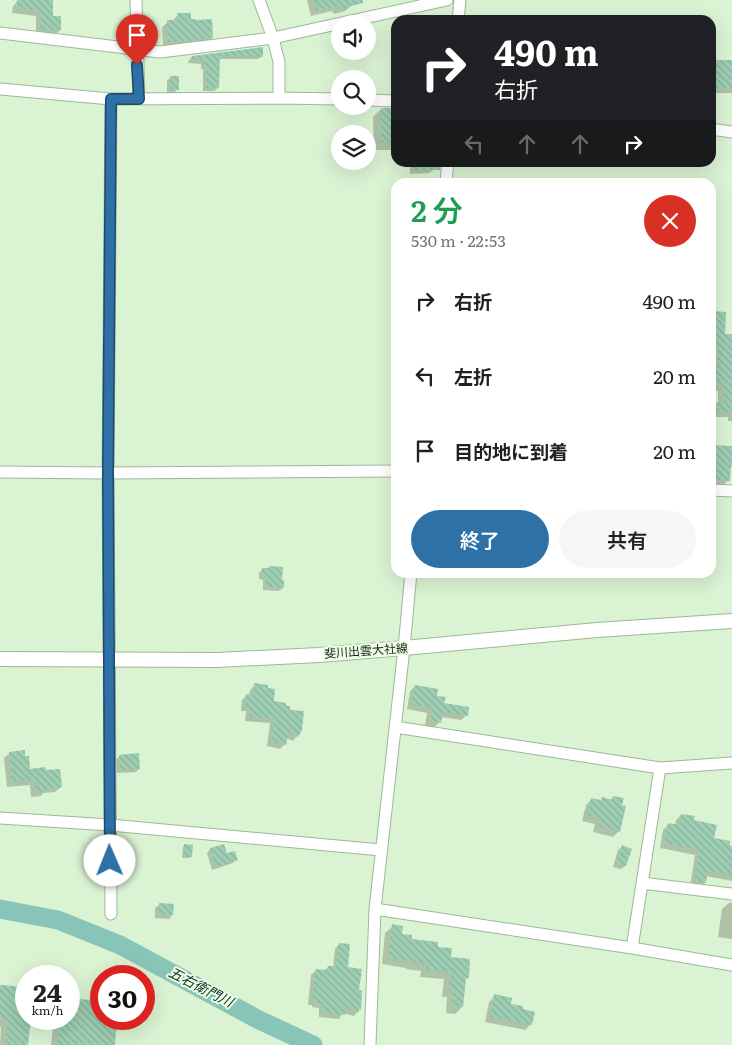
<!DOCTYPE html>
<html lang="ja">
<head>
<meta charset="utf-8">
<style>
	:root { --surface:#fff; --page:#f6f6f6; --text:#202124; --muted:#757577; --accent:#2d71a6 }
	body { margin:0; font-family:Literata,"Noto Sans JP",serif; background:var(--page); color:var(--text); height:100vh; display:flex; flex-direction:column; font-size:19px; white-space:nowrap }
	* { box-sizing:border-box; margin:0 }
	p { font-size:16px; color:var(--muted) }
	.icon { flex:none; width:28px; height:28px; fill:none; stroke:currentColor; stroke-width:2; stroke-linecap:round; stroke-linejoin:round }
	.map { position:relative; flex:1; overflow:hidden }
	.details { position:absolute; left:391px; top:178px; width:325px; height:400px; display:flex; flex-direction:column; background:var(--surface); border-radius:15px; box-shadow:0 5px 20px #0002 }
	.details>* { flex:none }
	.guide { position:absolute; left:391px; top:15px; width:325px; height:152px; border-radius:15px; box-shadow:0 5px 20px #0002; background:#202124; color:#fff; overflow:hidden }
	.controls { position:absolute; left:331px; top:15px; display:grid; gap:10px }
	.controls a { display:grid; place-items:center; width:45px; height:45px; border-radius:50%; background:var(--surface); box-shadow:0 5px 20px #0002; font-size:25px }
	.speed { position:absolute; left:15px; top:965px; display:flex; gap:10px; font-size:25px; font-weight:700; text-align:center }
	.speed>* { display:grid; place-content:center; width:65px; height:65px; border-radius:50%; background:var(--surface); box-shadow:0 5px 20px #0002; line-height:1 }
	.speed small { font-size:12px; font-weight:400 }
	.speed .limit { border:8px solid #d22; background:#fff; color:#111 }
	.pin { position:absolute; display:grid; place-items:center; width:42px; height:42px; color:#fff; margin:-51px -21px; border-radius:50% 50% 50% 0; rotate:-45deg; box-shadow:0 0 5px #0007 }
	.pin .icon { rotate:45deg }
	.me { position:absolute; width:55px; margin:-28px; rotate:359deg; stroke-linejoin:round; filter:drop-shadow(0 0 4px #0008) }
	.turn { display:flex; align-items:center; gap:18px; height:105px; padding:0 20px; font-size:22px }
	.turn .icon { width:65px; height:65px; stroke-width:2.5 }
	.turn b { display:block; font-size:35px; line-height:42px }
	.lanes { display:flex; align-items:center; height:48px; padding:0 20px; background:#0003; justify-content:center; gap:25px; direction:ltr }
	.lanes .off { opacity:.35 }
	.round { display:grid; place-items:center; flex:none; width:52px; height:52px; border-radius:26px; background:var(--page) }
	.headline { display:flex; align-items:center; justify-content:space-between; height:85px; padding:0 20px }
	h1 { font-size:30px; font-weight:600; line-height:38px; color:#1e9e55 }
	.primary-button { display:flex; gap:10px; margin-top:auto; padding:10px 20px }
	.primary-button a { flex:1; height:58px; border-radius:30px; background:var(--accent); color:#fff; font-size:20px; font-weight:600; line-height:58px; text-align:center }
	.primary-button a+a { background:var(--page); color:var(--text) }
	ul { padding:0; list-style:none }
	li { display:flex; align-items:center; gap:15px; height:75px; padding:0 20px }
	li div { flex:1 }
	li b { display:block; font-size:19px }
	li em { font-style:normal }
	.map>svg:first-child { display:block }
	.shadow { fill:#0003 }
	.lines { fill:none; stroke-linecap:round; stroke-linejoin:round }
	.river { stroke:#89c4b9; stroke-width:19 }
	.building { fill:url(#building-back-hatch) }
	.minor-casing { stroke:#9fb799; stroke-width:13 }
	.major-casing { stroke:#9fb799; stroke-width:16 }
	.minor { stroke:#fff; stroke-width:11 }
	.major { stroke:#fff; stroke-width:14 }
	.route-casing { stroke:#1d496c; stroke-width:12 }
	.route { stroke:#2d71a6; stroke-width:9 }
	.labels { text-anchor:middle; stroke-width:4; stroke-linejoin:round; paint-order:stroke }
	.street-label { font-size:12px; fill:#1a2217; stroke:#ebfee5 }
	.water-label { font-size:14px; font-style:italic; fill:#14322d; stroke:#ebfee5 }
</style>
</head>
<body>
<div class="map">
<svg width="732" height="1045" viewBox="0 0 732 1045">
	<defs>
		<pattern id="building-back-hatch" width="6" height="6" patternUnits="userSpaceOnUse" patternTransform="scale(1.25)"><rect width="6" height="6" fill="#9dceb3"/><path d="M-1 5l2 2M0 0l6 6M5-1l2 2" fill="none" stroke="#87b199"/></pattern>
	</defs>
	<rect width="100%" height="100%" fill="#daf3d3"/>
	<path class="shadow" d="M22 0H52V17L60 30 55 35 36 34V16L12 13 13 6 18 1Z
		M307 0H349L351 6 345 11 334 14 332 11 311 16Z
		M178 15 190 21 212 37 207 43 163 46 162 27 168 22 173 21V20Z
		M629 18 649 20H627Z
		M262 48V56L258 59H219L218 88 214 91H203V69H201V64L188 63 189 60 192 57Z
		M711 61H732V93H711Z
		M170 78 178 89 174 93H167V81Z
		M381 109H396V150H374L373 117Z
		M410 162H433V170L429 173 410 174Z
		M715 313 723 335 732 336V421H728V417H711V403L718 404V391H711L713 350H711V317Z
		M711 446 732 447V467H729L728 480 722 487 711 486Z
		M269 567 281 581 283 588 279 591 263 590V580L259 579V573L263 569H267Z
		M255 685 272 702 289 711 297 736 293 741 286 738 285 744 280 749 267 746 270 723 245 721 246 711H241L242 700 247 695H249L250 690Z
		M415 686 436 697 443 704 467 715 461 720 441 717 440 722 434 727 425 726 427 713 407 709 410 691Z
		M10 753 29 770 44 772 61 787 55 792 43 793 41 796 31 797 30 785 7 787 4 758Z
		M120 756 139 769 136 772 117 773 116 760Z
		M613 797 619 831 613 837 593 832 595 824 582 821 586 805 592 799 600 801H609Z
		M681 815 693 821 713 839 728 846 732 847V881L706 876 705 883 699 888 690 887 695 855 660 848 663 830 668 825 675 826 676 820Z
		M184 845 191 857 189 858H182L183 847Z
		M622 847 630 849 625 866 621 869 613 867 618 850Z
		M210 849 226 854 236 860 233 863 212 870 207 853Z
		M730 902 732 903V939L718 937 722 909Z
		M159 905 172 915 169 919 155 918V908Z
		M393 926 400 935 410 940 437 948 450 958 468 977 464 981 462 1007 455 1014 446 1013 447 997H442L444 979 420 977 421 971 406 969V968L382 964 385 933Z
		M339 944 347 968 358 991 360 1009 354 1016 343 1013 339 1019 319 1017V1008L312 1007V1005H308L311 975 316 970 324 971 328 967H333L335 949Z
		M0 986 26 988V1019H69V1000L101 1002V1019H116L113 1045H51L53 1025 35 1019 29 1025 27 1045H0L1 1027H0Z
		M495 996 510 1005 531 1024 525 1030 485 1022 489 1002Z"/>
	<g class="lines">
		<path class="river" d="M0 909 58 920 120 945 259 1020 313 1045"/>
	</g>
	<path class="building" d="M17 0H53V16H61V30H40L41 11 16 8Z
		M314 0H363V3L340 9 338 6 316 11Z
		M177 13H191V19H196V20L212 19 213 38 187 41 168 42 167 20H178Z
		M263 47V57L220 56 219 88H206V66H204V60H191L192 56Z
		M711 60H732V88H712Z
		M170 76H179V90H170Z
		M381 108H396V143H381Z
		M413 162H440V170H413Z
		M715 311 726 312 725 334H732V412L711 411V402L724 403V385H715V371H717L718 345 711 344V322H715Z
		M711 445 732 446V461H731L730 481 711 480Z
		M269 566 283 567 282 580H284V588L266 587V576H262V568H269Z
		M254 683 268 685V688L275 689 274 701 286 703V706H290V710L304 711 302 730 298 737 289 732 286 745 271 741 274 719 249 717 250 707H245L246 694 253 695Z
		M415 685 438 689 437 696 446 697 444 703 469 707 468 716 443 712 441 723 430 720 432 708 411 704Z
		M25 750V756H29L30 769 45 767 46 770 60 769 62 787 47 789V791L36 792 35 780 12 782 9 752Z
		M139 753 140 769 120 770 119 755Z
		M613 796 624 798 622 805 626 806 620 832 598 826 600 818 587 815 591 798 601 800 602 797 612 800Z
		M681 814 695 816 694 820 717 825 714 838 730 841V845L732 846V875L708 871 706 883 694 882 700 850 664 843 668 823 679 825Z
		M184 844 193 845 192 857 183 856Z
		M224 844 227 853 235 851 238 860 215 867 210 848Z
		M622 845 632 849 626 866 616 863Z
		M159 903 174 904 173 915H158Z
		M392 924 403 926 402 934 412 935V939L438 942V947L452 948 451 957 470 959 469 978H466L463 1007 452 1006 453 990H449L451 972 427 970V964L412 962 413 961 388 958Z
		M339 943 350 944 348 967 362 969 359 990 362 991 361 1010 359 1009V1012L345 1007V1015L323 1013V1004L316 1003V1001H312L316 969 327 970 328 966H336Z
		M0 985 26 987V1019H31L28 1045H4L8 1020 0 1019Z
		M494 994 512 998 511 1004 523 1006V1009L535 1012 532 1025 490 1017Z
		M69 998 101 1001V1019H117L115 1045H57L60 1019H69Z"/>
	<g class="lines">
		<defs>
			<path id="minor" d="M136 0 139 99
				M259 0 273 38 279 62V98
				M458 20 460 0
				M0 33 160 52 273 38 447 0
				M0 89 111 99 279 98 340 99
				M368 100 396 101
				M711 129 732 132
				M446 182 448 162
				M0 472 108 473 396 471
				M711 490 732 491
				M395 727 660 768 732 763
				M0 818 110 825 381 850
				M642 883 732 894
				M375 909 632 948 732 965
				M111 914 108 473 111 99
				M632 948 660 768
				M370 1045 375 909 404 648 411 572"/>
			<path id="major" d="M0 659 217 660 319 655 404 648 597 630 732 621"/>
		</defs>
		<use href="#minor" class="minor-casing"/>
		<use href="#major" class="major-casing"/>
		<use href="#minor" class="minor"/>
		<use href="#major" class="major"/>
	</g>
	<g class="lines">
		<defs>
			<path id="route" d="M110 861 108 473 111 99H139L137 65"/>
		</defs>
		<use href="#route" class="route-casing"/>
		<use href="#route" class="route"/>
	</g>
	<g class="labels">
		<g class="street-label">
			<text transform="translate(366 651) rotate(-4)" y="4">斐川出雲大社線</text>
		</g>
		<g class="water-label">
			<text transform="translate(201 987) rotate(27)" y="5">五右衛門川</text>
		</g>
	</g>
</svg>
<div class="controls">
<a><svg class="icon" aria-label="sound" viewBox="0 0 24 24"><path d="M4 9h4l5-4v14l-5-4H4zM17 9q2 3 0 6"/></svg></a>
<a><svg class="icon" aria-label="search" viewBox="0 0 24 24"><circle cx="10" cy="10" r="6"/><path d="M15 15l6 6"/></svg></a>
<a><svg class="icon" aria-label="layers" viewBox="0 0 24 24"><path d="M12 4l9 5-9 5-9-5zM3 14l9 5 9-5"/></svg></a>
</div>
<div class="speed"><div>24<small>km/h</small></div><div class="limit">30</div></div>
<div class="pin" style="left:137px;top:65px;background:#d93025"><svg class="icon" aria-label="arrive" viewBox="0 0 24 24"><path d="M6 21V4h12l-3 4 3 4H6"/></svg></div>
<svg class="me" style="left:110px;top:861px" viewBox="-20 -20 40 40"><circle r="19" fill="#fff"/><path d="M0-13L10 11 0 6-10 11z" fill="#2d71a6"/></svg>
<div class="guide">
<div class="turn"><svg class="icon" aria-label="right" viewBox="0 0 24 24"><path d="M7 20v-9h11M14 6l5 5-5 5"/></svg><div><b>490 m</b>右折</div></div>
<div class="lanes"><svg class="icon off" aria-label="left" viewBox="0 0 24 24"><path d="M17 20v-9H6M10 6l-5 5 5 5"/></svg><svg class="icon off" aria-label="ahead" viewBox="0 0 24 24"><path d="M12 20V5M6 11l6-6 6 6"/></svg><svg class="icon off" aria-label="ahead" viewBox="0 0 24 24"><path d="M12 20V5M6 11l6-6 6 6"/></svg><svg class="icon" aria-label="right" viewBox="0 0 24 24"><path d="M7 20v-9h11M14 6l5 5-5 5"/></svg></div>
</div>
<section class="details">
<div class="headline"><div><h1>2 分</h1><p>530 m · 22:53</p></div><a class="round" style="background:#d93025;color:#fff"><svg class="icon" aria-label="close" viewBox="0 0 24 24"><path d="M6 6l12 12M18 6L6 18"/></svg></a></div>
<ul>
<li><svg class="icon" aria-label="right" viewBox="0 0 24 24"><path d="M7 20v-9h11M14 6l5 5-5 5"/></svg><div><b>右折</b></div><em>490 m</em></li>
<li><svg class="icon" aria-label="left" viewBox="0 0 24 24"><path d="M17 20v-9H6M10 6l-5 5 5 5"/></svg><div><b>左折</b></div><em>20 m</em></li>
<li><svg class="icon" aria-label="arrive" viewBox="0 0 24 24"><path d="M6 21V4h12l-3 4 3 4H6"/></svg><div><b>目的地に到着</b></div><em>20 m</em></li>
</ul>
<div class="primary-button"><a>終了</a><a>共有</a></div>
</section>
</div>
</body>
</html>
